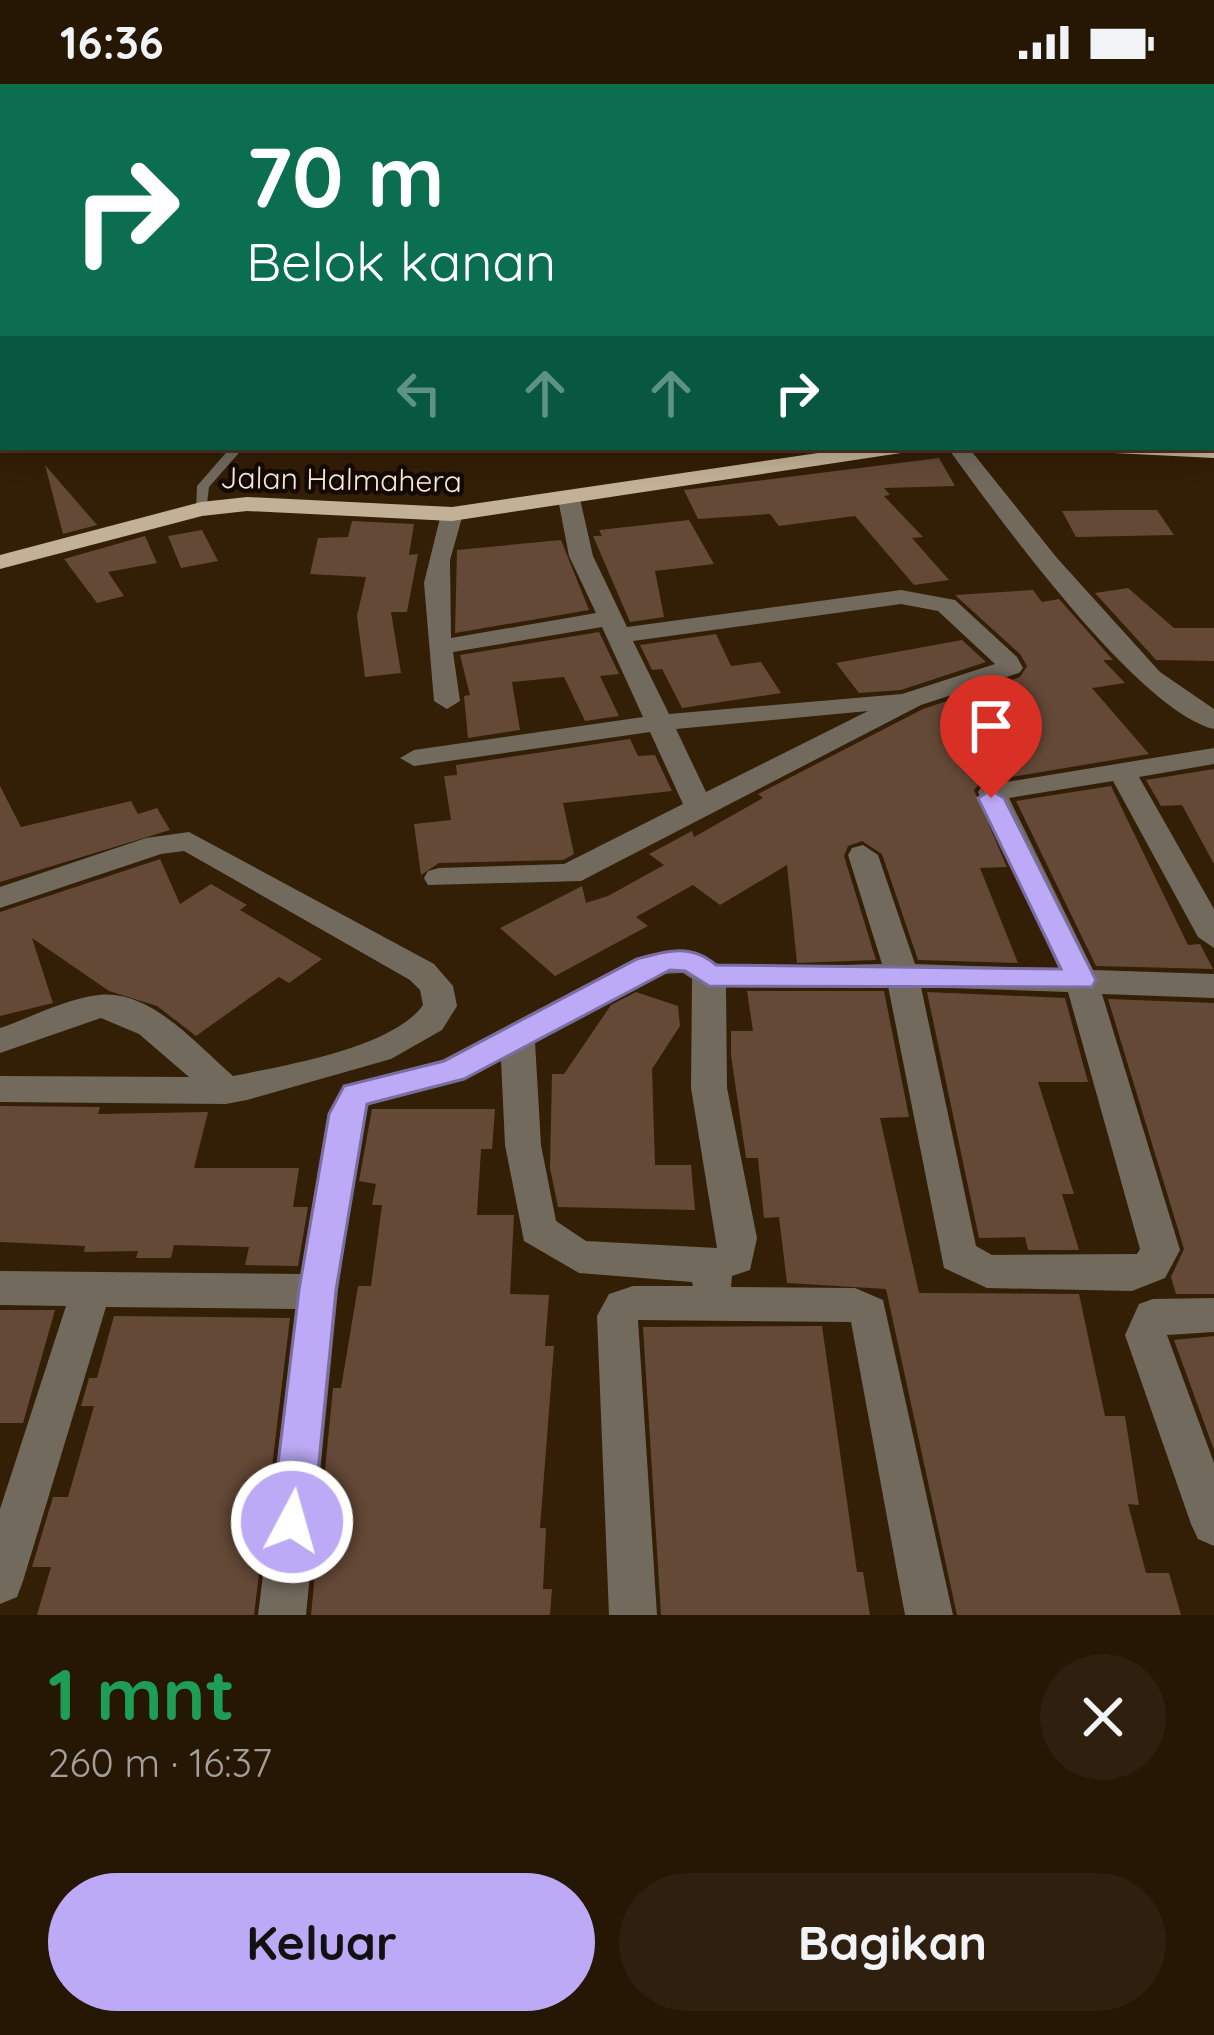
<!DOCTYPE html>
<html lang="id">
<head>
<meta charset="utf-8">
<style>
	:root { --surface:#261604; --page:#2e1f0e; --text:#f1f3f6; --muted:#a49f9a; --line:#423526; --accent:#bcaaf6 }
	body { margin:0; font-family:Quicksand,sans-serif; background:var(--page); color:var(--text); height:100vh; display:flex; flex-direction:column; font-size:45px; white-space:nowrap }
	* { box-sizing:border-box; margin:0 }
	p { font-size:39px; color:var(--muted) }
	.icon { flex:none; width:66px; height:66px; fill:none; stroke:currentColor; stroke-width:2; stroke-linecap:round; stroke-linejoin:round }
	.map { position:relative; height:1531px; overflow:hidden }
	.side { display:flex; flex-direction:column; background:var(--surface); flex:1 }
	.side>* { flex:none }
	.banner { position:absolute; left:0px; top:0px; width:1215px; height:366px; box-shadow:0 6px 30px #0003,0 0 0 3px var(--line); background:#0b6e4f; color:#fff; overflow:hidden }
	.pin { position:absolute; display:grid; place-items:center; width:102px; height:102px; color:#fff; margin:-123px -51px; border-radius:50% 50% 50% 0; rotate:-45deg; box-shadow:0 0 12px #0007 }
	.pin .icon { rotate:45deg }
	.me { position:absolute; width:132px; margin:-66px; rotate:6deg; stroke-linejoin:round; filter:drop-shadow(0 0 9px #0008) }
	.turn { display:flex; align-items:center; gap:42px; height:252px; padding:0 48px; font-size:54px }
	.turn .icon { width:156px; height:156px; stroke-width:2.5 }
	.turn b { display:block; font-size:84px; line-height:102px }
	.lanes { display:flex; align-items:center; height:114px; padding:0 48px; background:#0003; justify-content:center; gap:60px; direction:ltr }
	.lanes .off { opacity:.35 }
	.round { display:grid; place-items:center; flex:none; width:126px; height:126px; border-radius:63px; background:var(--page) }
	.overview { display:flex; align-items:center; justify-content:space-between; height:204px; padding:0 48px }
	h1 { font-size:72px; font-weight:800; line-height:90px; color:#1e9e55 }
	.button { display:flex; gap:24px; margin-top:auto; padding:24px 48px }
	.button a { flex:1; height:138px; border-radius:72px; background:var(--accent); color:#111; font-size:48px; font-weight:800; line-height:138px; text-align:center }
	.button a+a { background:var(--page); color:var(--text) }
	.status { display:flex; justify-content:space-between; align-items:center; height:84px; padding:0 60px; background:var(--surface); direction:ltr }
	.status svg { height:33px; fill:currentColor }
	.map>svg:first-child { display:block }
	.building { fill:#654937 }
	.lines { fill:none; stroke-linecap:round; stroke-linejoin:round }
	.service { fill:#726a5d; fill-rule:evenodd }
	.minor { fill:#726a5d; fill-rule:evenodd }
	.primary { fill:#c2b196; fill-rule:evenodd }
	.trunk { fill:#d2bfa1; fill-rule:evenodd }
	.route { fill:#bcaaf6; stroke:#7a6ea0; stroke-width:3 }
	.labels { text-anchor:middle; stroke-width:9; stroke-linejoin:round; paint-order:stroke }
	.far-street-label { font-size:30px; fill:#f8eadc; stroke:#140a03 }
</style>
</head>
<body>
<div class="status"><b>16:36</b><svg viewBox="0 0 49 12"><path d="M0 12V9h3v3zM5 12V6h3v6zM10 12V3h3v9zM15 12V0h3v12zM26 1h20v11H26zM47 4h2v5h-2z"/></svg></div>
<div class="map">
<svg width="1214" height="1531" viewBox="0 0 1214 1531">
	<rect width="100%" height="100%" fill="#331e06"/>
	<path class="building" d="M939 374 955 402 884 404 890 411 884 412 923 453 912 454 949 496 914 501 855 432 779 442 770 430 698 435 684 406Z
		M45 381 97 441 63 450Z
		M1116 426H1157L1174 451 1076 453 1062 427Z
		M689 436 714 480 655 487 664 533 630 538 593 452H602L599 446Z
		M352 437 414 440 409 471 418 470 407 528H391L401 589 365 593 357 532 366 493 310 490 318 454 348 453Z
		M202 446 218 477 181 484 168 452Z
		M145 452 157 479 108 488 124 512 97 519 64 475Z
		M561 456 589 526 455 549 457 466Z
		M1128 504 1174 544H1214V577L1156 576 1095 509Z
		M1033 506 1042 518 1059 515 1113 576H1103L1125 599 1092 604 1149 670 981 698 974 706 1007 783 980 784 1018 879 918 876 882 770 862 757 848 762 844 772 876 876 797 879 787 781 720 821 693 801 636 833 648 842 555 892 500 844 582 802 586 819 608 812 664 781 649 770 692 747 694 753 763 714 758 710 923 625 1020 593 1027 582 1020 570 955 511Z
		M599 548 619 590 600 592 619 632 585 637 564 593 512 598 520 646 468 654 464 612 470 611 460 571Z
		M716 550 731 582 761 578 781 609 682 624 662 585 652 586 640 561Z
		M962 556 986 578 901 606 859 609 836 579Z
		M630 655 638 672 655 671 672 707 563 719 574 770 563 776 439 779 421 791 414 740 451 736 444 692 457 691 456 681Z
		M1214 685V780L1182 721 1161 722 1146 696Z
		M0 702 21 743 131 717 138 730 157 724 170 746 0 798Z
		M1111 702 1188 861 1200 860 1213 885 1096 882 1016 717Z
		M160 775 180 820 211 800 247 821 240 826 322 875 289 899 279 893 196 952 157 922 109 907 32 854 53 919 0 932V828Z
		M747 907H884L909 1033 880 1034 919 1209 1079 1210 1105 1332H1125L1139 1421 1128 1420 1146 1489H1169L1181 1531H957L886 1205 787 1199 779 1133 764 1134 758 1074H746L731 971V947H753Z
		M636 908 678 922 680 942 652 985 655 1081H691L695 1126 558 1123 550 1084 552 990H564L611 921Z
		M927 908 1065 914 1088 998H1038L1074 1110H1062L1079 1166H1028L1025 1153 979 1154Z
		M1108 915 1214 919V1210H1176L1171 1193 1184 1165Z
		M0 1022 100 1023 98 1030 208 1028 194 1084H299L293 1123H308L298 1182 245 1181 249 1163 174 1161 171 1174H136L138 1167 84 1168 85 1162 0 1158Z
		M372 1025H495L492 1065H481L477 1131H514L510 1210 549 1211 545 1262H554L540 1444H546L543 1505H552L550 1531H311L333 1304H341L358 1202H371L382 1121H372L376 1100 359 1097Z
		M0 1226H55L23 1339H0Z
		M114 1232 290 1234 254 1531H37L51 1483H32L53 1413H68L94 1322H81L89 1294H97Z
		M822 1242 857 1488H863L870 1531H661L643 1243Z
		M1214 1252V1366L1174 1256Z"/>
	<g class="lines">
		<path class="service" d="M231 363H244L209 403 206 428H196L197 402Z"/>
		<path class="minor" d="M1214 30V40L1212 41V31Z
			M1212 158 1214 159V169L1212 168Z
			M1212 259 1214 260V272L1212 271Z
			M947 363H968L1057 474 1160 588 1214 625V645C1137 626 996 430 947 363Z
			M569 408 580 415 593 472 627 543 901 506 955 516 1017 573 1023 584 1019 589 921 621 581 797 428 801 424 794 428 787 439 784 564 780 683 720 650 648 414 682 400 674 414 666 643 633 602 543 453 568 460 617 447 625 434 617 424 499 441 430 452 423 463 430 450 476 451 554 596 529 569 472 558 415ZM901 520 938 527 995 580 902 610 669 630 633 557ZM868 627 706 708 676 645Z
			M1214 664V680L1139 693 1214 825V864L1198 853 1113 697 1009 714 1093 886 1214 890V914L1102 910 1180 1166 1165 1194 1132 1207 987 1204 944 1184 888 902H726L727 1004 757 1154 750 1186 732 1192 731 1203 855 1204 883 1216 953 1531H905L851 1238 638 1236 657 1531H609L597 1232 609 1210 633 1202H693L692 1198 579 1189 524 1157 505 1061 501 976 464 996 369 1021 364 1030 338 1206 306 1531H258L296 1225 106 1223 23 1497 17 1513 0 1520V1425L66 1222 0 1221V1187L301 1190 328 1030 343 1002 442 976 636 874C682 861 679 871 719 880 756 888 840 880 882 880L848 771 852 764 863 761 878 771 915 880 1059 885 978 708 982 702ZM683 889 692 895 691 1004 717 1164 586 1157 556 1137 541 1061 535 958 659 890ZM921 903 1068 908 1140 1165 1137 1170 992 1171 976 1162Z
			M189 748 434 880 453 902 457 922 442 946 391 975 247 1016 226 1020 0 1018V992L189 993 139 950 101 934 0 969V944C30 934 67 914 99 911 151 905 198 962 233 992 282 982 393 964 423 921L420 906 410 896 184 767 161 770 0 824V803L146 754Z
			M1214 1214V1248L1167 1251 1214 1379V1462L1198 1455 1191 1440 1125 1251 1139 1220 1153 1215Z"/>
		<path class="primary" d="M1214 362V374L1114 369 1104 363Z
			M859 363H911L901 369 452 437 247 427 202 432 0 485V471L201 418 247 413 452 423Z"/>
		<path class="trunk" d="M428 0H450L453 3H431Z
			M1212 91H1214V101H1212Z"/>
	</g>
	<path class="route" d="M991 706 1004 714 1096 896 1092 903 709 902 685 887 670 886 464 995 367 1020 336 1206 313 1438 307 1452 292 1458 278 1452 271 1438 299 1206 329 1030 344 1002 444 977 637 875C666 867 691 859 716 881L1061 885 978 714Z"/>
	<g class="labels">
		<g class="far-street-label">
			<text transform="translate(341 396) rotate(1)" y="10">Jalan Halmahera</text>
		</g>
	</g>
</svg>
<div class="pin" style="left:991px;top:714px;background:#d93025"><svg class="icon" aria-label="arrive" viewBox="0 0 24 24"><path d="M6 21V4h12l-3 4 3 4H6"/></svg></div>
<svg class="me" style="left:292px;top:1438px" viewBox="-20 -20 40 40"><circle r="17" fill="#bcaaf6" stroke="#fff" stroke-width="3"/><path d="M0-11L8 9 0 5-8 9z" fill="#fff"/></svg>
<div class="banner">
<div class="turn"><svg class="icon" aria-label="right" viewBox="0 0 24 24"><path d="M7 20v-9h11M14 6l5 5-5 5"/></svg><div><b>70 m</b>Belok kanan</div></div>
<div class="lanes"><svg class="icon off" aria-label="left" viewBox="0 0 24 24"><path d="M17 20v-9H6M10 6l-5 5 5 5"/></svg><svg class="icon off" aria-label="ahead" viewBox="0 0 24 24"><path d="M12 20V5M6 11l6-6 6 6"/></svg><svg class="icon off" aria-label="ahead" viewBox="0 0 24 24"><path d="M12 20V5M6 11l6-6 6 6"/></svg><svg class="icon" aria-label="right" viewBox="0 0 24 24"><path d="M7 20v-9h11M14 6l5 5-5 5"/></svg></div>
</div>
</div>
<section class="side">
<div class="overview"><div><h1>1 mnt</h1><p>260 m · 16:37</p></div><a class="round"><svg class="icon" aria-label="close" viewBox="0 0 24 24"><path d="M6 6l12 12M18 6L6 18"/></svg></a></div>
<div class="button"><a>Keluar</a><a>Bagikan</a></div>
</section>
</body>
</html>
